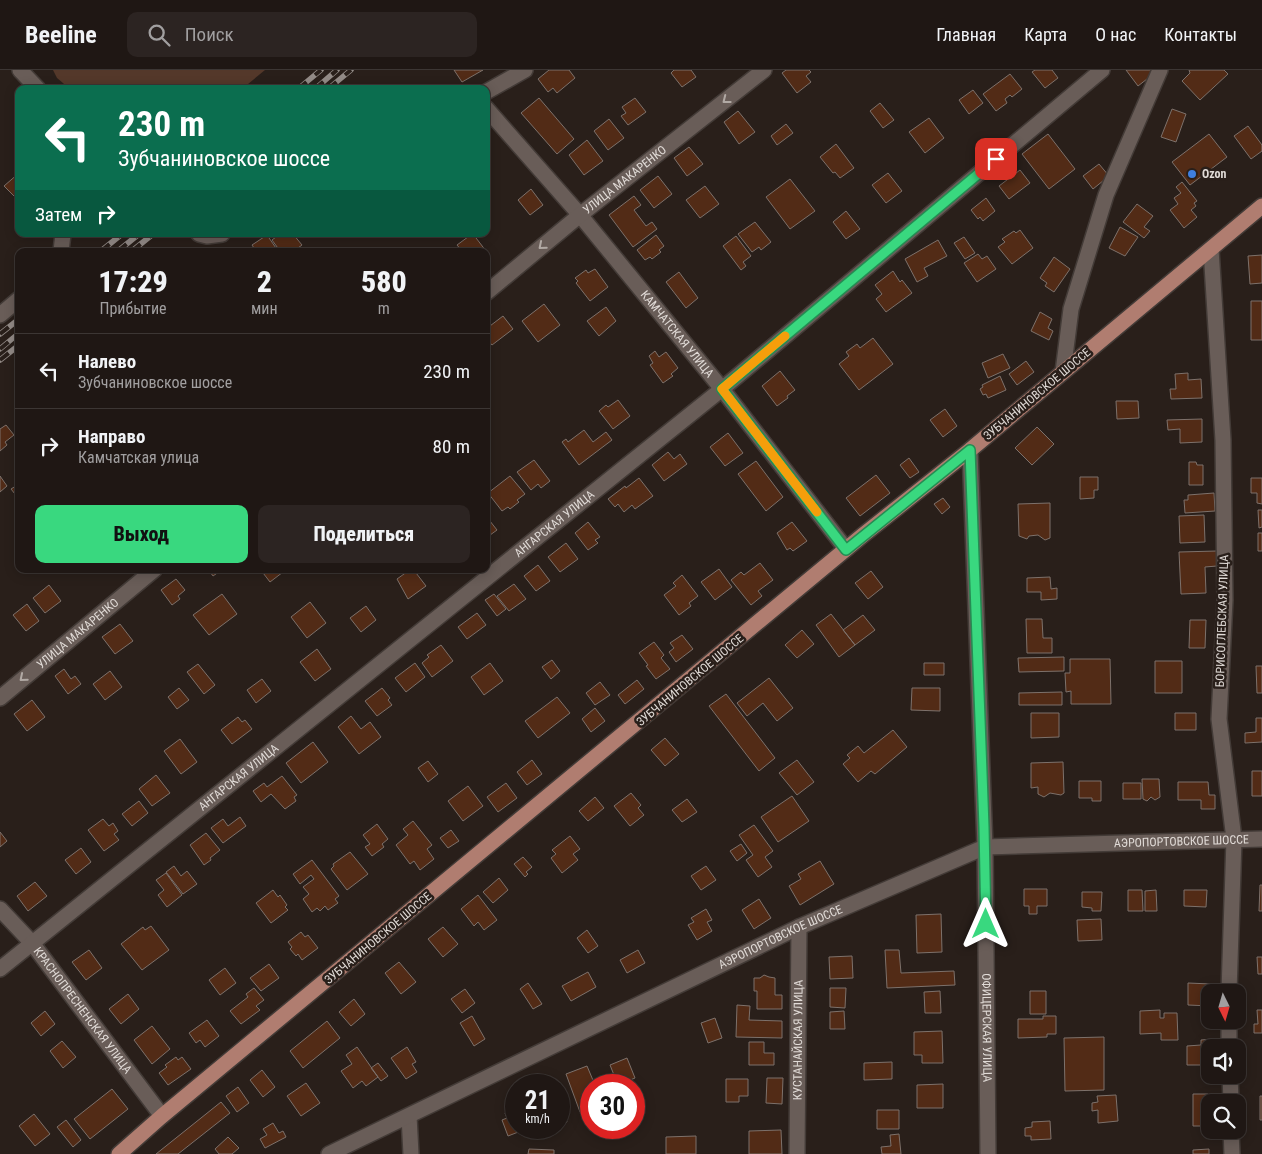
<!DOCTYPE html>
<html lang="ru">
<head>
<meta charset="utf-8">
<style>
	:root { --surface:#1f1714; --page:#2c2422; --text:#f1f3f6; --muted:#a19fa0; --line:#3c3634; --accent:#39d87f }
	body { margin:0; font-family:"Roboto Condensed",sans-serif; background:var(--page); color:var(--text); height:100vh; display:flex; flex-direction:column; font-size:19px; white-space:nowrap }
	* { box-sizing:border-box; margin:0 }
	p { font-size:16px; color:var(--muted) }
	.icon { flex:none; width:28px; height:28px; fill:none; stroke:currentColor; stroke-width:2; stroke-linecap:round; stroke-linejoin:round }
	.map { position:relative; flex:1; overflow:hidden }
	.panel { position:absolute; left:15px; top:178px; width:475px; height:325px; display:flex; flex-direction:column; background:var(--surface); border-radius:10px; box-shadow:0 2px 12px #0003,0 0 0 1px var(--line) }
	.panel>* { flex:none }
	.top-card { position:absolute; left:15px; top:15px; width:475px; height:152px; border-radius:10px; box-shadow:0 2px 12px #0003,0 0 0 1px var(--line); background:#0b6e4f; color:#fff; overflow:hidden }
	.needle { width:32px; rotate:175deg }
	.buttons { position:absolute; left:1201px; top:914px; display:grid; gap:10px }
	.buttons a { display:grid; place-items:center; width:45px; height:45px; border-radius:10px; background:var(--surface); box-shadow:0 2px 12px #0003,0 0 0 1px var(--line); font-size:25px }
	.speed { position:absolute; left:505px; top:1004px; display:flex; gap:10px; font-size:25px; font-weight:700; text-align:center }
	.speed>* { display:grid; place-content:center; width:65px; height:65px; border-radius:50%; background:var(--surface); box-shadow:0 2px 12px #0003,0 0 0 1px var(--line); line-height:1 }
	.speed small { font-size:12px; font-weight:400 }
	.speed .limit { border:8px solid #d22; background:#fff; color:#111 }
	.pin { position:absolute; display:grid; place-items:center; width:42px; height:42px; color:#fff; margin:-21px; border-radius:10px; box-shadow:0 2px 8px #0006 }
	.me { position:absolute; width:55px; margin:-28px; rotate:0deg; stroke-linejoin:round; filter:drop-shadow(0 0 4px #0008) }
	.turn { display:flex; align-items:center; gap:18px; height:105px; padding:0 20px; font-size:22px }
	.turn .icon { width:65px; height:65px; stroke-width:2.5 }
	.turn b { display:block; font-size:35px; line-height:42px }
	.then { display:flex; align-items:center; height:48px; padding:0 20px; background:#0003; gap:10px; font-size:19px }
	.eta { display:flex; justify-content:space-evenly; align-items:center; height:85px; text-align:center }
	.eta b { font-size:30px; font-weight:800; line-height:35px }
	.action { display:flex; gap:10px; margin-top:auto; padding:10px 20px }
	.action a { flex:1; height:58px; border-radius:10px; background:var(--accent); color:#111; font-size:20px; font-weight:800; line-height:58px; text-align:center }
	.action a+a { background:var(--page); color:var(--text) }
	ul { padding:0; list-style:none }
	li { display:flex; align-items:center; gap:15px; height:75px; padding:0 20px; border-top:1px solid var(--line) }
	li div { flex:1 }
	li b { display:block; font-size:19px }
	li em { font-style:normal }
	header { display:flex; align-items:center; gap:30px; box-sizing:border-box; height:70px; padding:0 25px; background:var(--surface); border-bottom:1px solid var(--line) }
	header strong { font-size:24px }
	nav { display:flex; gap:28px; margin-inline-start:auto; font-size:18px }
	.search { width:350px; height:45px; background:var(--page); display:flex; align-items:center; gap:12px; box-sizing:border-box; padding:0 18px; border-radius:10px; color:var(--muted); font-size:19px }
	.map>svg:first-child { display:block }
	.green { fill:#54382a }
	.building { fill:#522b16; stroke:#7d716b }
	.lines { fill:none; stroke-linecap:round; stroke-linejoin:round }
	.minor-casing { stroke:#433b37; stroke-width:18 }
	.major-casing { stroke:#433b37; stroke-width:18 }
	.minor { stroke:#695d58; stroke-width:15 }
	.major { stroke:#b07d70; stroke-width:15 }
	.rail-casing { stroke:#938b87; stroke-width:5.5 }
	.rail { stroke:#291f1a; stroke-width:4; stroke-dasharray:11; stroke-linecap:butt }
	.oneway { stroke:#b1a9a4 }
	.route-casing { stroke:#258c53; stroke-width:12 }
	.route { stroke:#39d87f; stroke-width:9 }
	.slow { stroke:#f59e0b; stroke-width:9 }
	.shop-dot { fill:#3f7fe0; stroke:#291f1a; stroke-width:2 }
	.labels { text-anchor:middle; stroke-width:5; stroke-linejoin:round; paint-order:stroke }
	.poi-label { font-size:12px; font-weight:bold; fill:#e1dbd7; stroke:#291f1a; text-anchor:start }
	.street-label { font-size:12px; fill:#e1dbd7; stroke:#291f1a }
</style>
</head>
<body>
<header>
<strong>Beeline</strong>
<div class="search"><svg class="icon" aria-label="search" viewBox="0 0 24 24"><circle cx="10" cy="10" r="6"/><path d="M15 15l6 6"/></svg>Поиск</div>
<nav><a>Главная</a><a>Карта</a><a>О нас</a><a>Контакты</a></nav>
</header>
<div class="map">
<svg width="1262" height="1084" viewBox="0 0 1262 1084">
	<rect width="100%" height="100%" fill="#291f1a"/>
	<path class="green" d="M53 0H265L242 19H70L57 8Z"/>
	<path class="building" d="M454 0H483L462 12Z
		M549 0H569L575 8 557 23 553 18 548 22 538 9Z
		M674 0H691L696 7 682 17 671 3Z
		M786 0H809L811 2 806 6 811 12 797 23 782 3Z
		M1035 0H1052L1058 8 1045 18 1032 2Z
		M1126 0H1155L1156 2 1138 16Z
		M1189 0H1224L1228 4 1200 30 1182 11 1190 3Z
		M1010 4 1022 19 1012 27 1010 25 1005 29 1007 33 996 41 983 24Z
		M973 20 983 33 969 44 959 30Z
		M539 28 574 69 557 84 521 43Z
		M635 28 646 42 628 55 621 46 626 43 622 37Z
		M880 33 894 50 883 58 870 41Z
		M1172 39 1186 44 1176 72 1161 67Z
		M738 41 755 62 739 74 724 52Z
		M929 48 944 68 925 83 909 62Z
		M609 49 624 68 608 80 594 61Z
		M786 54 793 63 777 75 771 66Z
		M1248 56 1262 75V81L1251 89 1234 66Z
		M1048 64 1075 99 1049 119 1022 84Z
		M1209 64 1227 87 1190 115 1172 92Z
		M587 70 603 91 584 105 569 85Z
		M836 74 854 98 840 108 835 102 833 103 820 87Z
		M689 77 703 94 687 106 674 88Z
		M1099 94 1109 106 1093 119 1083 106Z
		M1020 100 1030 113 1009 129 999 116Z
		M19 103V131L4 116Z
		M888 103 902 121 886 133 872 115Z
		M658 106 672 124 654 138 640 120Z
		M790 109 815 141 790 159 766 127Z
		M1182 112 1197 131 1194 133 1196 136 1191 140 1197 147 1184 158 1170 140 1178 134 1174 128 1181 123 1176 117Z
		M705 116 719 134 700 148 686 130Z
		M531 119 543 135 530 145 518 130Z
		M634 126 641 135 634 140 646 156 652 152 657 159 633 177 609 145Z
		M986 128 995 141 983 151 980 147 978 149 971 140Z
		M1137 134 1153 146 1144 157 1150 161 1144 168 1123 152Z
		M846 141 860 159 846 169 833 152Z
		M755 152 771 172 761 180 759 177 752 182 738 164Z
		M1120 157 1138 167 1125 186 1109 178Z
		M1020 160 1033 178 1012 194 998 177 1005 172 1002 169 1014 161 1016 163Z
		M280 164H293L302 175 294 181H280L272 170Z
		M472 164H473L486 181H462L457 175Z
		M267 165 278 181H256L252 175Z
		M656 165 664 176 659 180 661 182 652 189 650 187 645 190 637 180Z
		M736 166 751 186 743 192 746 196 741 200 723 176Z
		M964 167 975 183 965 189 954 173Z
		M938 170 947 186 924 198 928 206 917 212 905 189Z
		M978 184 982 189 987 186 996 199 977 212 964 193Z
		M1262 185V213L1250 214 1248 186Z
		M1054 187 1070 199 1054 222 1045 216 1047 213 1040 208Z
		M595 199 608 217 590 231 576 213 578 211 575 208 586 200 588 203Z
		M893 201 900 212 902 210 912 223 886 242 876 229 882 224 875 215Z
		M679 202 698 228 686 238 666 212Z
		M1251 231H1262V270H1251Z
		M544 234 560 255 538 272 522 251Z
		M606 237 616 251 599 266 587 251Z
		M1040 242 1052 249 1048 258 1053 261 1049 270 1031 261Z
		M503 246 513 259 492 275 486 268V259Z
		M873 268 893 294 859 320 839 294 849 286 846 282 857 274 860 278Z
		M655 281 659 287 666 282 678 298 671 304 673 306 663 313 650 295 653 293 649 286Z
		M1003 284 1010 298 988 308 982 293Z
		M1026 291 1034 302 1017 315 1009 304Z
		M780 301 795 320 787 326 788 328 777 336 762 316Z
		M1188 303V310L1201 309 1202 328 1171 329 1170 319H1176L1175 304Z
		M1000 306 1006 320 988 328 986 324 983 325 980 319 983 317 982 315Z
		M618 330 630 346 613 359 599 341 606 335 608 337Z
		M1116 331H1138L1139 348 1117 349Z
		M945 339 957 356 943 367 930 350Z
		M1202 349V372L1180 373V359L1168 360 1167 350Z
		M6 355 14 365 5 372 7 375 0 381V359Z
		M1037 357 1054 374 1032 395 1015 378Z
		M584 360 593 372 606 362 612 370 579 395 562 372 566 369 568 372Z
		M728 363 743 383 725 396 710 377Z
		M668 382 674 389 680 384 687 394 664 411 652 395Z
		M909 388 919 402 910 408 900 395Z
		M534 390 550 411 541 418 538 414 531 420 517 402Z
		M756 391 783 427 766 441 738 404Z
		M1189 392H1196L1197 395H1203V415H1189Z
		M876 405 890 423 860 446 846 428Z
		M0 406 7 416 0 422Z
		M510 406 525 424 517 430 519 432 510 439 508 437 502 441 488 423Z
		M1080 407H1098V420H1094V428L1080 429Z
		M639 408 653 426 635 439 632 435 624 442 618 434 615 437 608 429 625 416 626 418Z
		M1251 408H1262V434L1257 433V423H1251Z
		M19 414V429L11 419Z
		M1214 423 1215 441 1185 443 1184 430H1188V425Z
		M943 428 950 437 942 444 934 434Z
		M1050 433V468L1045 470 1038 465 1029 466 1027 469 1019 466 1018 434Z
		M1258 440H1262V457L1259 458Z
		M1204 445 1205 472 1180 473 1179 446Z
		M486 446 497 460 486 468Z
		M588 452 600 467 595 470 598 473 588 480 575 463Z
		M792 452 807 471 793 481 790 478 787 480 777 463Z
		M1258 463H1262V481H1258Z
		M566 473 578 489 560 502 548 487Z
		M1217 481V496L1205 497 1206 523 1181 524 1179 482Z
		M760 493 773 510 758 521 762 526 751 535 731 510 741 502 744 505Z
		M538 495 550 511 536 521 524 506Z
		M208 499H223L213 506Z
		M260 499H287L270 512Z
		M411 499H413L426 516 408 529 397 509Z
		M719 499 732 517 715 530 701 512Z
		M871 501 883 517 868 529 855 513Z
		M682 505 698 526 689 533 691 536 679 545 664 525 676 516 673 513Z
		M1050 507 1051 519 1057 518V529L1041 530V522H1027V508Z
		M176 509 185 520 178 526 180 529 172 535 161 520Z
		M514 514 526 529 509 541 497 526Z
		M49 515 61 531 45 543 33 528Z
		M222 524 237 544 209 565 193 545Z
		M494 524 506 539 497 546 485 530Z
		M310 532 326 553 307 568 291 547Z
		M27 534 39 551 26 561 13 545Z
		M366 536 376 550 361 562 350 548Z
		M477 543 486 555 467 569 458 557Z
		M831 544 855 575 839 587 816 555Z
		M863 545 875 560 855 575 843 560Z
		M1026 549H1042L1043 568H1052V583H1027Z
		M1190 550H1206L1205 578H1189Z
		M120 554 133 571 115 584 102 567Z
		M802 560 814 574 797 588 785 575Z
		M682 565 693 579 676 592 669 582 674 578 670 573Z
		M654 572 664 585 661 588 670 599 656 609 646 596 648 595 639 583Z
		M441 575 453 591 432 607 422 593 429 587 427 585Z
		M317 579 331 599 315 611 300 592Z
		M1064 587V601L1019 602 1018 588Z
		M1070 589H1110L1111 634H1071V621L1066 622 1065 603H1070Z
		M552 590 560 601 551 609 542 597Z
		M1155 591H1182V623H1155Z
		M415 593 425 607 406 622 395 608Z
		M490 593 503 611 484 625 471 607Z
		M924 593H944V605H924Z
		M198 594 215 615 204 624 187 602Z
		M1256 596H1262V623H1257Z
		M64 599 71 609 75 606 81 614 68 624 55 606Z
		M110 601 122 617 105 630 93 614Z
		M769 608 793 638 777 651 763 633 747 646 737 633Z
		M262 609 271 621 256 633 247 620Z
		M637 610 644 619 625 634 618 625Z
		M600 612 610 625 595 635 586 623Z
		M179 618 189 630 177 639 168 627Z
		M382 618 390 628 388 630 392 635 377 646 365 631Z
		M912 618H940V641L911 640Z
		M1062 622V635H1019V623Z
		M726 624 775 688 759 701 709 636Z
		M557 627 570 643 538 668 525 651Z
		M32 630 45 647 27 661 14 644Z
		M595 638 605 651 591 662 582 649Z
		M1031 643H1059V667L1031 668Z
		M1175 643H1196V660H1175Z
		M351 646 361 659 370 652 381 667 359 684 338 657Z
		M238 647 242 652 245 650 252 659 232 674 221 660Z
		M1256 648H1262V672L1245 673V663L1256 662Z
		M893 660 907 677 875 704 871 701 858 712 843 694 850 688 847 685 858 676 864 683Z
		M665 668 679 684 665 696 651 680Z
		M180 669 197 692 181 704 164 681Z
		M313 672 328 692 301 713 286 693Z
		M532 690 542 704 527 715 517 702Z
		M797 690 814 712 797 725 779 703Z
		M428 691 438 704 428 712 418 698Z
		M1063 692 1064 723 1061 725 1050 723 1044 727 1038 724V717L1031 718V693Z
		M1252 701H1262V726H1252Z
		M156 705 170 723 152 736 139 719Z
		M282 706 297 725 294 727 296 731 285 739 271 724 261 732 253 721 264 713 267 717Z
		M1142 709H1159L1160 727 1155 730 1151 727 1147 731 1143 729Z
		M1079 711H1101V731H1092V728H1079Z
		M1178 712H1208L1209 725H1215V739H1201V730H1178Z
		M506 713 517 728 498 742 487 727Z
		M1123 713H1141V729H1123Z
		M468 716 483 736 463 751 448 731Z
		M631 723 641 735 638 738 644 745 630 756 614 736Z
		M792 726 809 751 778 772 761 747Z
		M595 727 604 738 588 751 579 741Z
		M687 729 697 742 682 752 672 740Z
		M139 731 148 743 132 756 122 744Z
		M240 747 246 756 223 773 211 758 223 749 228 756Z
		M103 749 109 756 113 753 118 761 114 764 119 770 104 781 88 760Z
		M413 751 432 775 427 779 434 789 420 800 414 791 410 794 396 775 408 765 403 759Z
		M377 754 388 769 382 774 384 777 372 786 365 777 370 774 363 765Z
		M754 755 773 781 765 787 772 797 758 807 746 790 753 785 739 765Z
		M451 760 459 771 448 778 440 768Z
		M0 762 7 771 0 777Z
		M206 763 220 780 210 788 211 790 204 795 190 775Z
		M570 766 580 779 573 784 578 790 562 803 551 788 556 784 552 780Z
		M741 774 747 783 737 791 730 781Z
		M81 778 91 792 76 804 65 790Z
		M350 782 368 804 347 820 331 799 334 796 333 794Z
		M523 787 532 797 526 802 528 804 525 807 514 794Z
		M312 790 339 826 335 829 338 833 328 840 325 836 320 841 317 838 312 842 303 829 309 824 303 817 314 809 311 805 300 814 293 804Z
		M820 791 834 814 800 835 789 816 801 809 798 804Z
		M174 796 181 806 187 801 197 814 183 824 166 802Z
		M706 796 716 810 701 820 691 806Z
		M166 803 182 825 167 837 158 825 164 820 156 810Z
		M499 808 508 820 493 833 483 822Z
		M35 812 47 826 28 841 17 826Z
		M1260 815H1262V841H1259Z
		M1024 819H1047V836H1037V844H1029V836H1024Z
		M273 820 278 827 280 825 287 835 285 837 288 840 271 853 256 833Z
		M1128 820H1142L1143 841H1128Z
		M1156 820 1157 841H1145V821Z
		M1184 820H1207L1206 837 1184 836Z
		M1082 822H1102L1101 841H1092V838L1082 837Z
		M478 825 497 850 484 860 478 852 474 856 461 839Z
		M759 829 771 848 754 859 742 840Z
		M706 839 712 850 707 852 712 861 697 870 688 855 694 852 691 848Z
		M941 844 942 882 917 883 916 845Z
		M1101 849 1102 870 1078 871 1077 850Z
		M151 856 169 880 142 900 121 874 143 857 145 860Z
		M443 857 458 874 443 887 428 869Z
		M587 860 598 876 588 883 577 868Z
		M301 862 305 867 308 865 318 878 302 890 298 884 296 886 290 879 292 877 288 872Z
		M89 880 102 898 86 910 72 892Z
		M638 880 645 893 627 903 620 890Z
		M885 880H899L901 903 954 901 955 915 887 918Z
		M852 886 853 908 830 909 829 887Z
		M1257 887H1262V904H1258Z
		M399 892 416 912 401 924 385 903Z
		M269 894 279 908 261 921 250 908Z
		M225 898 236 913 220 925 209 910Z
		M588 902 596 917 571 931 562 916Z
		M764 905 769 907 775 908V925H782V939H757V921H754V908H760Z
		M528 913 542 934 533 939 520 919Z
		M1188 913 1211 914 1210 936 1188 935Z
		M254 918 264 930 256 936 260 940 241 954 230 941 248 927 246 924Z
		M830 918H846L845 938 830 937Z
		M465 919 475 933 462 943 451 929Z
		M940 921 941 943H925L924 922Z
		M1030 921H1046V944H1030Z
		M128 924 139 939 121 954 109 939Z
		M354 929 365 944 351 956 339 942Z
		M737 935 750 936 749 950 782 951V968L736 967Z
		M1160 940V948H1164V943H1177L1178 970H1161V963L1140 964V941Z
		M1257 940H1262V963H1254V954H1258Z
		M45 941 55 954 41 966 31 953Z
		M844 941 845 959H830V942Z
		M472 946 485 969 474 976 460 953Z
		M1043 946H1056V964H1047V967L1018 968V949H1043Z
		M715 948 722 968 708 973 701 953Z
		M207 950 219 966 205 977 200 970 196 973 189 963Z
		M327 951 340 968 303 998 290 981Z
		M152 956 170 979 152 994 134 970Z
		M942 961 943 993H922V985H914V962Z
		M1104 967V1020L1065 1021 1064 968Z
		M1213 969V978H1210L1209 995H1187V976L1201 975V970Z
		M62 971 76 987 63 998 50 981Z
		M749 972H764V983H774V995H749Z
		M357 977 378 1007 366 1016 362 1011 353 1018 341 1001 352 994 346 985Z
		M407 977 416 992 412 994 417 1002 406 1009 391 988Z
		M176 987 178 990 182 987 191 999 168 1015 159 1003 167 997 165 995Z
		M627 988 635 1008 618 1015 610 995Z
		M892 992V1009L864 1010V993Z
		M378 993 388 1006 381 1011 371 998Z
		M587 996 595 1015H591V1037L580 1042 566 1004Z
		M262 1000 275 1017 263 1027 250 1010Z
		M767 1008H783L782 1034 766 1033Z
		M726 1009H748V1026H739V1032H726Z
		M306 1013 320 1033 301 1046 287 1026Z
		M943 1014V1038H917V1015Z
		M238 1017 249 1033 237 1042 226 1026Z
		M112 1019 128 1039 90 1069 74 1049Z
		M1193 1024H1208V1056H1193Z
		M1116 1025 1118 1051 1098 1053V1040L1092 1041V1033L1098 1032 1097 1026Z
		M1260 1026H1262V1050H1260Z
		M559 1030 567 1052 559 1055Z
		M221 1032 230 1043 178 1084H156Z
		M516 1039V1058H525L526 1059 508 1066 502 1050 507 1048 505 1043Z
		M877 1040H899V1059H877Z
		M34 1044 50 1064 35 1076 19 1056Z
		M66 1050 81 1070 73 1077 57 1057Z
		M1050 1051 1051 1069 1031 1070V1066H1025V1058L1032 1057V1052Z
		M273 1053 279 1063 283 1061 286 1067 265 1078 260 1069 267 1065 263 1059Z
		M781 1060 782 1084H749V1061Z
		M899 1064 901 1084H882L881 1077 891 1076 890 1065Z
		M696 1066V1084H666V1067Z
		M228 1067 239 1078 232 1084H219L215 1079Z
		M529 1079 554 1080V1084H528Z
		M1209 1079V1084H1193V1080Z"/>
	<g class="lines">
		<defs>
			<g id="minor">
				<path d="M20 0 38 19"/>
				<path d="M486 22 525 0"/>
				<path id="s1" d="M486 38 580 145 722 319 846 479"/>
				<path d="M199 164 207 166 222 164"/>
				<path d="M1211 179 1223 370 1225 530 1219 649 1234 769 1229 922"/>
				<path d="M61 181 63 164"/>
				<path id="s2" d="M486 223 580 145 764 0"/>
				<path d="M0 245 19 229"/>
				<path d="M1063 302 1071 239 1106 125 1160 0"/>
				<path id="s3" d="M970 380 985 777 988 1084"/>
				<path id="s4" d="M0 628 155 499"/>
				<path id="s5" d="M0 839 32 873 162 1046"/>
				<path id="s6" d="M0 899 722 319 1102 0"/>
				<path d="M1229 950V978"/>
				<path d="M1230 1005 1231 1032"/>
				<path d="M409 1046 411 1084"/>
				<path d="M1231 1060 1232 1084"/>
				<path id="s7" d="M329 1084 799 857 985 777 1262 769"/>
				<path id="s8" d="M797 1084 799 857"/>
			</g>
			<path id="major" d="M119 1084 162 1046 863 465 970 380 1262 136"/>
		</defs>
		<use href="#minor" class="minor-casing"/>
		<use href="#major" class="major-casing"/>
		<use href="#minor" class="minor"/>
		<use href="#major" class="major"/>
		<defs>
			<path id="rail" d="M298 19 321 0
				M315 19 337 0
				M328 19 351 0
				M101 181 122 164
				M118 181 139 164
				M132 181 153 164
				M0 264 19 249
				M0 279 19 263
				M0 290 19 275"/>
		</defs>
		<use href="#rail" class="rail-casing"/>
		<use href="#rail" class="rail"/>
	</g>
	<defs><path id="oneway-chevron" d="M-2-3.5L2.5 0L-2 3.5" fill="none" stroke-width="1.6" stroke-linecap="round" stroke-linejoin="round" transform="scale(1.25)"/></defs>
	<g class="oneway">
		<use href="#oneway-chevron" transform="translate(726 30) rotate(142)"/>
		<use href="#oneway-chevron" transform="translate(542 176) rotate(140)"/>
		<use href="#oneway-chevron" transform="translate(23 608) rotate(140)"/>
	</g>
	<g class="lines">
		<defs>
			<path id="route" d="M986 854 984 757 970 380 846 480 722 319 996 89"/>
		</defs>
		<use href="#route" class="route-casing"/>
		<use href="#route" class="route"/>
		<path class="slow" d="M785 266 722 319 817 442"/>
	</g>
	<circle class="shop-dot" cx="1192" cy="104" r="5"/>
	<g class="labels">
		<g class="poi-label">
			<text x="1202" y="108">Ozon</text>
		</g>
		<g class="street-label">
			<text dy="4" stroke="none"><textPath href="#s2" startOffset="179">УЛИЦА МАКАРЕНКО</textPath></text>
			<text dy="4" stroke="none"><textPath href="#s1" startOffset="296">КАМЧАТСКАЯ УЛИЦА</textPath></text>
			<text transform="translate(1037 324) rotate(-40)" y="4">ЗУБЧАНИНОВСКОЕ ШОССЕ</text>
			<text dy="4" stroke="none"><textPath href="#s6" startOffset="711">АНГАРСКАЯ УЛИЦА</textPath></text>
			<text transform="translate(1222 551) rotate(-88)" y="4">БОРИСОГЛЕБСКАЯ УЛИЦА</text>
			<text dy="4" stroke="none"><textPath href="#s4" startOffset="101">УЛИЦА МАКАРЕНКО</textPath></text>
			<text transform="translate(690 610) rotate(-40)" y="4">ЗУБЧАНИНОВСКОЕ ШОССЕ</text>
			<text dy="4" stroke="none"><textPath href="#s6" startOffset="306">АНГАРСКАЯ УЛИЦА</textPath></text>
			<text dy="4" stroke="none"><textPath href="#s7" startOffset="921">АЭРОПОРТОВСКОЕ ШОССЕ</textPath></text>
			<text dy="4" stroke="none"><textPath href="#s7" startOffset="501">АЭРОПОРТОВСКОЕ ШОССЕ</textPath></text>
			<text transform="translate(378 868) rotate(-40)" y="4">ЗУБЧАНИНОВСКОЕ ШОССЕ</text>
			<text dy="4" stroke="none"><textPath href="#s5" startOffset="131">КРАСНОПРЕСНЕНСКАЯ УЛИЦА</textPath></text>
			<text dy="4" stroke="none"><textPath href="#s3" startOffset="578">ОФИЦЕРСКАЯ УЛИЦА</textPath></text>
			<text dy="4" stroke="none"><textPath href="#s8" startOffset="114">КУСТАНАЙСКАЯ УЛИЦА</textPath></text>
		</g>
	</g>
</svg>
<div class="buttons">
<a><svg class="needle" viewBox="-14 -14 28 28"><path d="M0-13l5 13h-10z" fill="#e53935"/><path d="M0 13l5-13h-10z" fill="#a19fa0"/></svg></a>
<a><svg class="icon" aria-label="sound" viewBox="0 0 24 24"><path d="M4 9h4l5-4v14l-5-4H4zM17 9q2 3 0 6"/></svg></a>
<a><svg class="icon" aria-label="search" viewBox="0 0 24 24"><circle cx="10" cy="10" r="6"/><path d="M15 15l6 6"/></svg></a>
</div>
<div class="speed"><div>21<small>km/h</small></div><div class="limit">30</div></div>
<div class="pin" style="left:996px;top:89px;background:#d93025"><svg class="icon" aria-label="arrive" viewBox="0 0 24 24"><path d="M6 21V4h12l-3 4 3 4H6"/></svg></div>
<svg class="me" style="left:986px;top:854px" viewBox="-20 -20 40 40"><path d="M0-17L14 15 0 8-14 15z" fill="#39d87f" stroke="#fff" stroke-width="4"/></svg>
<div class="top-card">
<div class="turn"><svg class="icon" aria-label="left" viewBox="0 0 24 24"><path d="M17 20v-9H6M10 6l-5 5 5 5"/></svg><div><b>230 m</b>Зубчаниновское шоссе</div></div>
<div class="then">Затем<svg class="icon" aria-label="right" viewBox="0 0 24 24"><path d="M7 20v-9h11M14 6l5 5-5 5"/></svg></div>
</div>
<section class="panel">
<div class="eta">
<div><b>17:29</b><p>Прибытие</p></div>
<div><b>2</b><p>мин</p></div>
<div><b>580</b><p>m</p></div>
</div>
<ul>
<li><svg class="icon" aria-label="left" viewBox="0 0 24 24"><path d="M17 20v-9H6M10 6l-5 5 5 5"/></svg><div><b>Налево</b><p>Зубчаниновское шоссе</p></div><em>230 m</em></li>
<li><svg class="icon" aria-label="right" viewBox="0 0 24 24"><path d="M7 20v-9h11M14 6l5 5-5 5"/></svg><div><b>Направо</b><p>Камчатская улица</p></div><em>80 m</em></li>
</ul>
<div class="action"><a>Выход</a><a>Поделиться</a></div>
</section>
</div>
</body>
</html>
